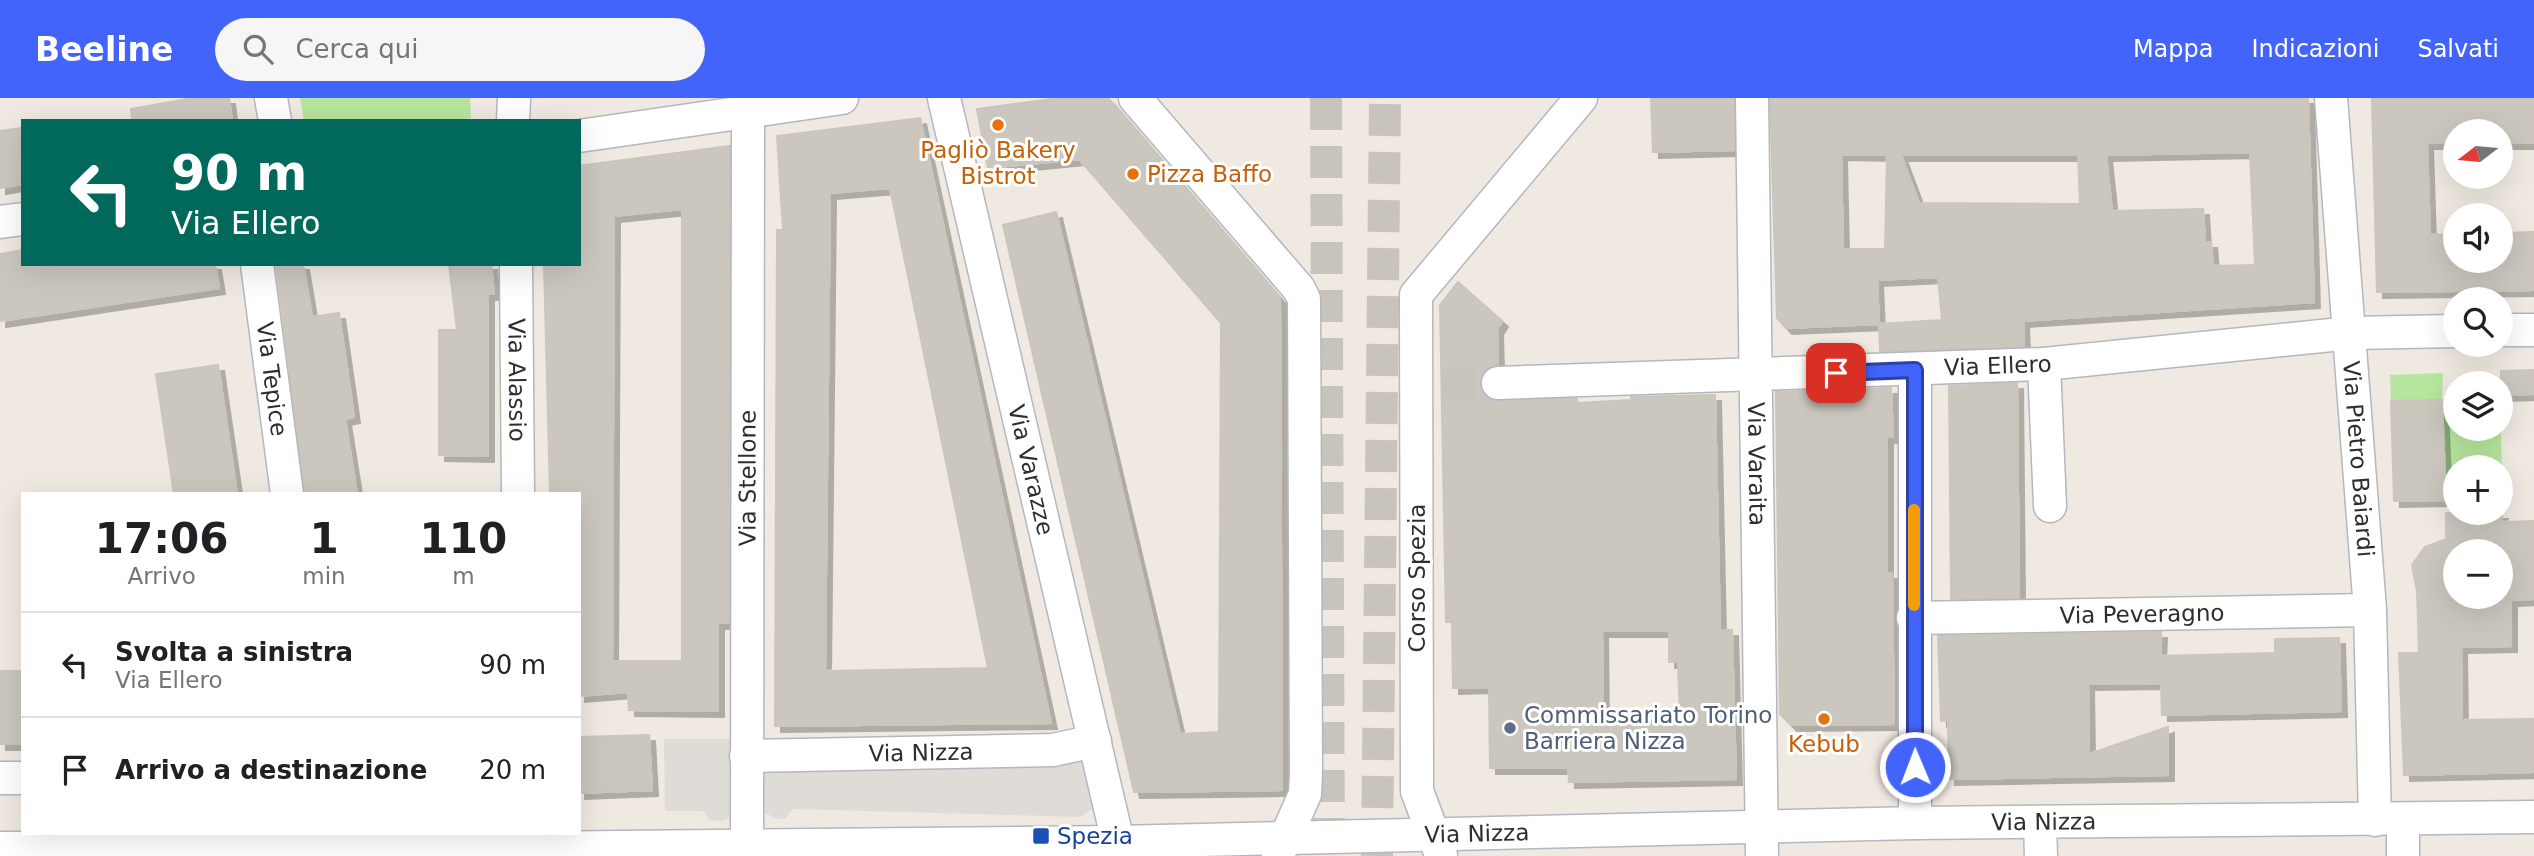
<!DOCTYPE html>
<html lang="it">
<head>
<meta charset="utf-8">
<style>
	:root { --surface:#fff; --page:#f6f6f6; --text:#202124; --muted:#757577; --line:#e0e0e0; --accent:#4264fb }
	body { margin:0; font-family:"DejaVu Sans",sans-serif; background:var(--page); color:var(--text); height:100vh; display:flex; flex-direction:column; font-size:26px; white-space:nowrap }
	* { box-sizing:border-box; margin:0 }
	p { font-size:23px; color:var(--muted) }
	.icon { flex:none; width:38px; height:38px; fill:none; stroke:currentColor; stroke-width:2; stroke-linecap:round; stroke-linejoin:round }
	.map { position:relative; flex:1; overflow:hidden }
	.side { position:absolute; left:21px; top:394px; width:560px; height:343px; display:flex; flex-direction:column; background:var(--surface); border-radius:0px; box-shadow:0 7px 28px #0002 }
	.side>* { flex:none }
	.banner { position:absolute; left:21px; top:21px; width:560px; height:147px; border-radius:0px; box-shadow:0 7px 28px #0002; background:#00695c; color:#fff; overflow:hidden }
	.needle { width:46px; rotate:254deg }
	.controls { position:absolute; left:2443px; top:21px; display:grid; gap:14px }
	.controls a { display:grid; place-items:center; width:70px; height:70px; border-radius:50%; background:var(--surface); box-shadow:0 7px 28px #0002; font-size:35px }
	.pin { position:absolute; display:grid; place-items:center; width:60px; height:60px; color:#fff; margin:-30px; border-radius:14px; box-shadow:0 4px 10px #0006 }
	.me { position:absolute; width:77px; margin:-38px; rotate:359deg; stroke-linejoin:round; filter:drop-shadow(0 0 5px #0008) }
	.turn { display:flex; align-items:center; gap:24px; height:147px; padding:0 35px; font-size:32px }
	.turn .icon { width:91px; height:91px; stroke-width:2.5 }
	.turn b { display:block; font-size:49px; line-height:60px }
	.eta { display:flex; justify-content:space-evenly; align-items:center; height:119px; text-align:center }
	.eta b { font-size:42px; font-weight:700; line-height:49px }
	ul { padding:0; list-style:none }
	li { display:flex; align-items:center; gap:21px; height:105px; padding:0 35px; border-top:2px solid var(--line) }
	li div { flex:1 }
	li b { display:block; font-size:26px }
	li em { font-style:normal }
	header { display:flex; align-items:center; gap:42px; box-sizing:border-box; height:98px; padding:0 35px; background:var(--accent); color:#fff }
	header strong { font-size:33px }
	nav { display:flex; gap:38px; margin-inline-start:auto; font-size:24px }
	.search { width:490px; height:63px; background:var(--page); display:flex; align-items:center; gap:18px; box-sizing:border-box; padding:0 24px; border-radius:38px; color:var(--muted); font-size:26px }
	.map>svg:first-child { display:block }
	.green { fill:#b6e59e }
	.plaza { fill:#dfdcd8 }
	.building { fill:#cbc7bf; stroke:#cbc5ba; stroke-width:2; fill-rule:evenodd; filter:url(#shadow) }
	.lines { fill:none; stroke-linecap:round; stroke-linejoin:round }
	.minor-tunnel { stroke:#c8c4bd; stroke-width:32; stroke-dasharray:32 16; stroke-linecap:butt }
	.minor-casing { stroke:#b4b7c1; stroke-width:35 }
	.minor { stroke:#fff; stroke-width:32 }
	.route-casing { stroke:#2b41a3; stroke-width:18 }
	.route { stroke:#4264fb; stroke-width:12 }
	.slow { stroke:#f59e0b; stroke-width:12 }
	.food-dot { fill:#e8710a; stroke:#fff; stroke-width:2.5 }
	.service-dot { fill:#5c6f8a; stroke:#fff; stroke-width:2.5 }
	.transit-dot { fill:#1a4fb4; stroke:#fff; stroke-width:2.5 }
	.labels { text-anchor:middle; stroke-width:6; stroke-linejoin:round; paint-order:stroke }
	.food-label { font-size:23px; fill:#c56008; stroke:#fff }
	.street-label { font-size:23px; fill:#2e2e2e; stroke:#fff }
	.service-label { font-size:23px; fill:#4e5e75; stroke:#fff; text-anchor:start }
	.transit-label { font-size:23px; fill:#164399; stroke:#fff; text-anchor:start }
</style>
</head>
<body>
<header>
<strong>Beeline</strong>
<div class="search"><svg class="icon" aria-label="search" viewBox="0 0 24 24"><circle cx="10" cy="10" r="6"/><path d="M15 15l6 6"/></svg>Cerca qui</div>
<nav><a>Mappa</a><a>Indicazioni</a><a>Salvati</a></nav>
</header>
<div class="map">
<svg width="2534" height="758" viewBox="0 0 2534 758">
	<defs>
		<filter id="shadow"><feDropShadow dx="6" dy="6" stdDeviation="0" flood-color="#0004"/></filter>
	</defs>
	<rect width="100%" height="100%" fill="#efe9e1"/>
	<path class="green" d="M300 0H470L471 20 451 23H304Z
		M2443 275 2442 301 2455 302V331H2501L2502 390 2501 369H2455V390H2446L2442 302 2391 303 2390 277Z"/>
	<path class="plaza" d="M664 641H736L734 714 730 719 724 723 710 722 703 713H665Z
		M1080 654 1098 706 1081 719 793 711 785 721H778L763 714 759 667Z"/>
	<path class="building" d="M193 0H229L232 23H132L131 11Z
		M1059 0H1108L1280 200 1282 692 1134 694 1003 127 1056 114 1180 636 1219 634 1221 225 1079 61 988 70 977 11Z
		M1651 0H1734V52L1653 54Z
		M1770 0H2308L2314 204 2023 223 2024 248 1880 253 1879 226 1786 230 1777 220ZM2250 54 2255 167 2213 168 2211 144H2205L2203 111 2112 113 2106 57ZM1841 56 1887 57 1885 151H1843ZM1901 57H2078L2080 106 1919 105ZM1938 179 1942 222 1879 226 1877 182Z
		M2372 0H2534V45H2501V33H2455V45H2427L2430 137 2455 136V163H2501V135L2534 134V192L2377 194Z
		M920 20 1051 625 775 628 777 132H783L777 38ZM890 90 988 570 825 573 830 95Z
		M23 30V86L0 90V33Z
		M730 48 729 525H718V613L629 612 628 594 579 598V396H550L544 166H579V68ZM682 111V563H612L614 118Z
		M23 152V166H215L219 190 0 223V156Z
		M276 166H303L312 219 339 215 354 319 345 321 357 396H305Z
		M449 166H491L494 196H488V358L439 357V232H457Z
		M1458 184 1502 223 1497 231 1498 267 1488 270 1480 285 1483 295 1490 301H1577V305L1631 302V299L1715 297 1720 532H1732L1736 681 1569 684 1568 670H1490L1489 589 1453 590 1452 524H1446L1440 207ZM1602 533H1669V564H1678L1680 622 1603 624Z
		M218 267 237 396H174L156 276Z
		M2534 272V296L2501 297V273Z
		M2017 285 2019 500 1951 501 1949 288Z
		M1891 290 1893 339H1887V475H1892L1894 626 1791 627 1780 616 1776 294Z
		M2442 302 2446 402 2394 403 2391 303Z
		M2446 415H2502V424L2534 423V501L2511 502V548L2461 549 2462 622 2534 621V674L2404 677 2399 555H2419L2417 493 2412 467 2425 449 2446 441ZM2455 453H2501V499H2455Z
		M2161 534 2160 558 2275 555V541L2339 540 2341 613 2162 617 2161 585 2088 586 2089 656 2168 629V677L1949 681 1948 622 1941 623 1938 538Z
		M0 573H23V646H0Z
		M649 637 652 692 579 695V639Z"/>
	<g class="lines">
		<path class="minor-tunnel" d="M1326 0 1329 758
			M1442 287 1498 285
			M1377 758 1385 0"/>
		<defs>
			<g id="minor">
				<path d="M271 0 275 23"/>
				<path id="s1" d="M944 0 1118 744"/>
				<path d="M1135 0 1299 191 1304 201 1306 675 1305 696 1278 757"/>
				<path id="s2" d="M1752 0 1762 758"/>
				<path id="s3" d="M2331 0 2370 512 2375 722"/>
				<path d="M513 23 514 0"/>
				<path d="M579 38 842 0"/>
				<path d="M0 124 23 121"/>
				<path id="s4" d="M257 166 287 396"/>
				<path id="s5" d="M516 166 518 396"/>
				<path d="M2501 232H2534"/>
				<path d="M2044 266 2050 408"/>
				<path d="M1915 272V725"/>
				<path id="s6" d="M1498 285 2044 266 2351 235 2455 233"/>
				<path id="s7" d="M1913 520 2370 512"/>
				<path id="s8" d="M746 658 1053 652 1095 643"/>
				<path d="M0 680H23"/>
				<path d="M2403 721V758"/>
				<path d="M2040 725 2041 758"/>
				<path id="s9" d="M747 748 748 14"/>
				<path id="s10" d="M0 750H524L1118 744 1915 725 2534 719"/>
				<path d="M1441 757 1417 693 1416 197 1581 0"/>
			</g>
		</defs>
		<use href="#minor" class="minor-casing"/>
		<use href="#minor" class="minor"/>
	</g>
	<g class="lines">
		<defs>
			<path id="route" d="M1836 275 1915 272V669"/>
		</defs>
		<use href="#route" class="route-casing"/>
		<use href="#route" class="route"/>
		<path class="slow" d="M1914 507V412"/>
	</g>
	<g class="food-dot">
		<circle cx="998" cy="27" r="7"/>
		<circle cx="1133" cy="76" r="7"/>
		<circle cx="1824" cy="621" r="7"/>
	</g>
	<circle class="service-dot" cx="1510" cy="630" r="7"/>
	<rect class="transit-dot" x="1032" y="729" width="18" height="18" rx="3.5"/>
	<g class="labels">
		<g class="food-label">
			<text x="998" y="60">Pagliò Bakery<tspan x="998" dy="26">Bistrot</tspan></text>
			<text x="1147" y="84" text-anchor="start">Pizza Baffo</text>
			<text x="1824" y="654">Kebub</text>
		</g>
		<g class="street-label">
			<text dy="8" stroke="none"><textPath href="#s6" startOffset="500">Via Ellero</textPath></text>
			<text dy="8" stroke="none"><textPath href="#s4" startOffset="116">Via Tepice</textPath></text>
			<text dy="8" stroke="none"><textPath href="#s5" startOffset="116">Via Alassio</textPath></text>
			<text dy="8" stroke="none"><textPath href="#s3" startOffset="362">Via Pietro Baiardi</textPath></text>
			<text dy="8" stroke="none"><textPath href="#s2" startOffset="366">Via Varaita</textPath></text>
			<text dy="8" stroke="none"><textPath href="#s1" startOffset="382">Via Varazze</textPath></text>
			<text dy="8" stroke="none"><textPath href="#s9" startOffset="368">Via Stellone</textPath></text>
			<text transform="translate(1417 480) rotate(-90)" y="8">Corso Spezia</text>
			<text dy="8" stroke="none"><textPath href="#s7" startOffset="229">Via Peveragno</textPath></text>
			<text dy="8" stroke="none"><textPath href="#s8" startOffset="175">Via Nizza</textPath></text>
			<text dy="8" stroke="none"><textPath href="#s10" startOffset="2044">Via Nizza</textPath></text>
			<text dy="8" stroke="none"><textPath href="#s10" startOffset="1477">Via Nizza</textPath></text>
		</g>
		<g class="service-label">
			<text x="1524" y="625">Commissariato Torino<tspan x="1524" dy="26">Barriera Nizza</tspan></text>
		</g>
		<g class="transit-label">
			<text x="1057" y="746">Spezia</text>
		</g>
	</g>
</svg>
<div class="controls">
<a><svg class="needle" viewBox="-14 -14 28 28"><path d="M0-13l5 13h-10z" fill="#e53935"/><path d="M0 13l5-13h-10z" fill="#757577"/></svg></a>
<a><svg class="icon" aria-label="sound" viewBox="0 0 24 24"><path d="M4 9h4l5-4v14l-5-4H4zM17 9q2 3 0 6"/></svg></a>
<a><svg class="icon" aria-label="search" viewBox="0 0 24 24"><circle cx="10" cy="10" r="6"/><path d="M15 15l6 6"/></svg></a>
<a><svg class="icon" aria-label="layers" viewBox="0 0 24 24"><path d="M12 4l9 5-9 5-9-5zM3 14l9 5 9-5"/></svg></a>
<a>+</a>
<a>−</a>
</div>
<div class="pin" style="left:1836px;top:275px;background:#d93025"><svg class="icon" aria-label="arrive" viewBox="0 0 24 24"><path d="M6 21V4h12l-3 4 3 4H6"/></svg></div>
<svg class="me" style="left:1915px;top:669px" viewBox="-20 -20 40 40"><circle r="17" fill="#4264fb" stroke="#fff" stroke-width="3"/><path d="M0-11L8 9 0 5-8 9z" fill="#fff"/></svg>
<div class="banner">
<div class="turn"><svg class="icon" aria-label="left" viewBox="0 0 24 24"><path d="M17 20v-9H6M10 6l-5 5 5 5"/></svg><div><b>90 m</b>Via Ellero</div></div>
</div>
<section class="side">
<div class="eta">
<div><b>17:06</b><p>Arrivo</p></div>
<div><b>1</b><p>min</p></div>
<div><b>110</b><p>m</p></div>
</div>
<ul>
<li><svg class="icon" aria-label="left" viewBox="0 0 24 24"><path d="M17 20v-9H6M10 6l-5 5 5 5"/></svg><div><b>Svolta a sinistra</b><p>Via Ellero</p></div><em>90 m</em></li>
<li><svg class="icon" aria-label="arrive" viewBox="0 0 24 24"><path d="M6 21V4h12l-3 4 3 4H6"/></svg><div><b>Arrivo a destinazione</b></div><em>20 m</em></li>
</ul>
</section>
</div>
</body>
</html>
